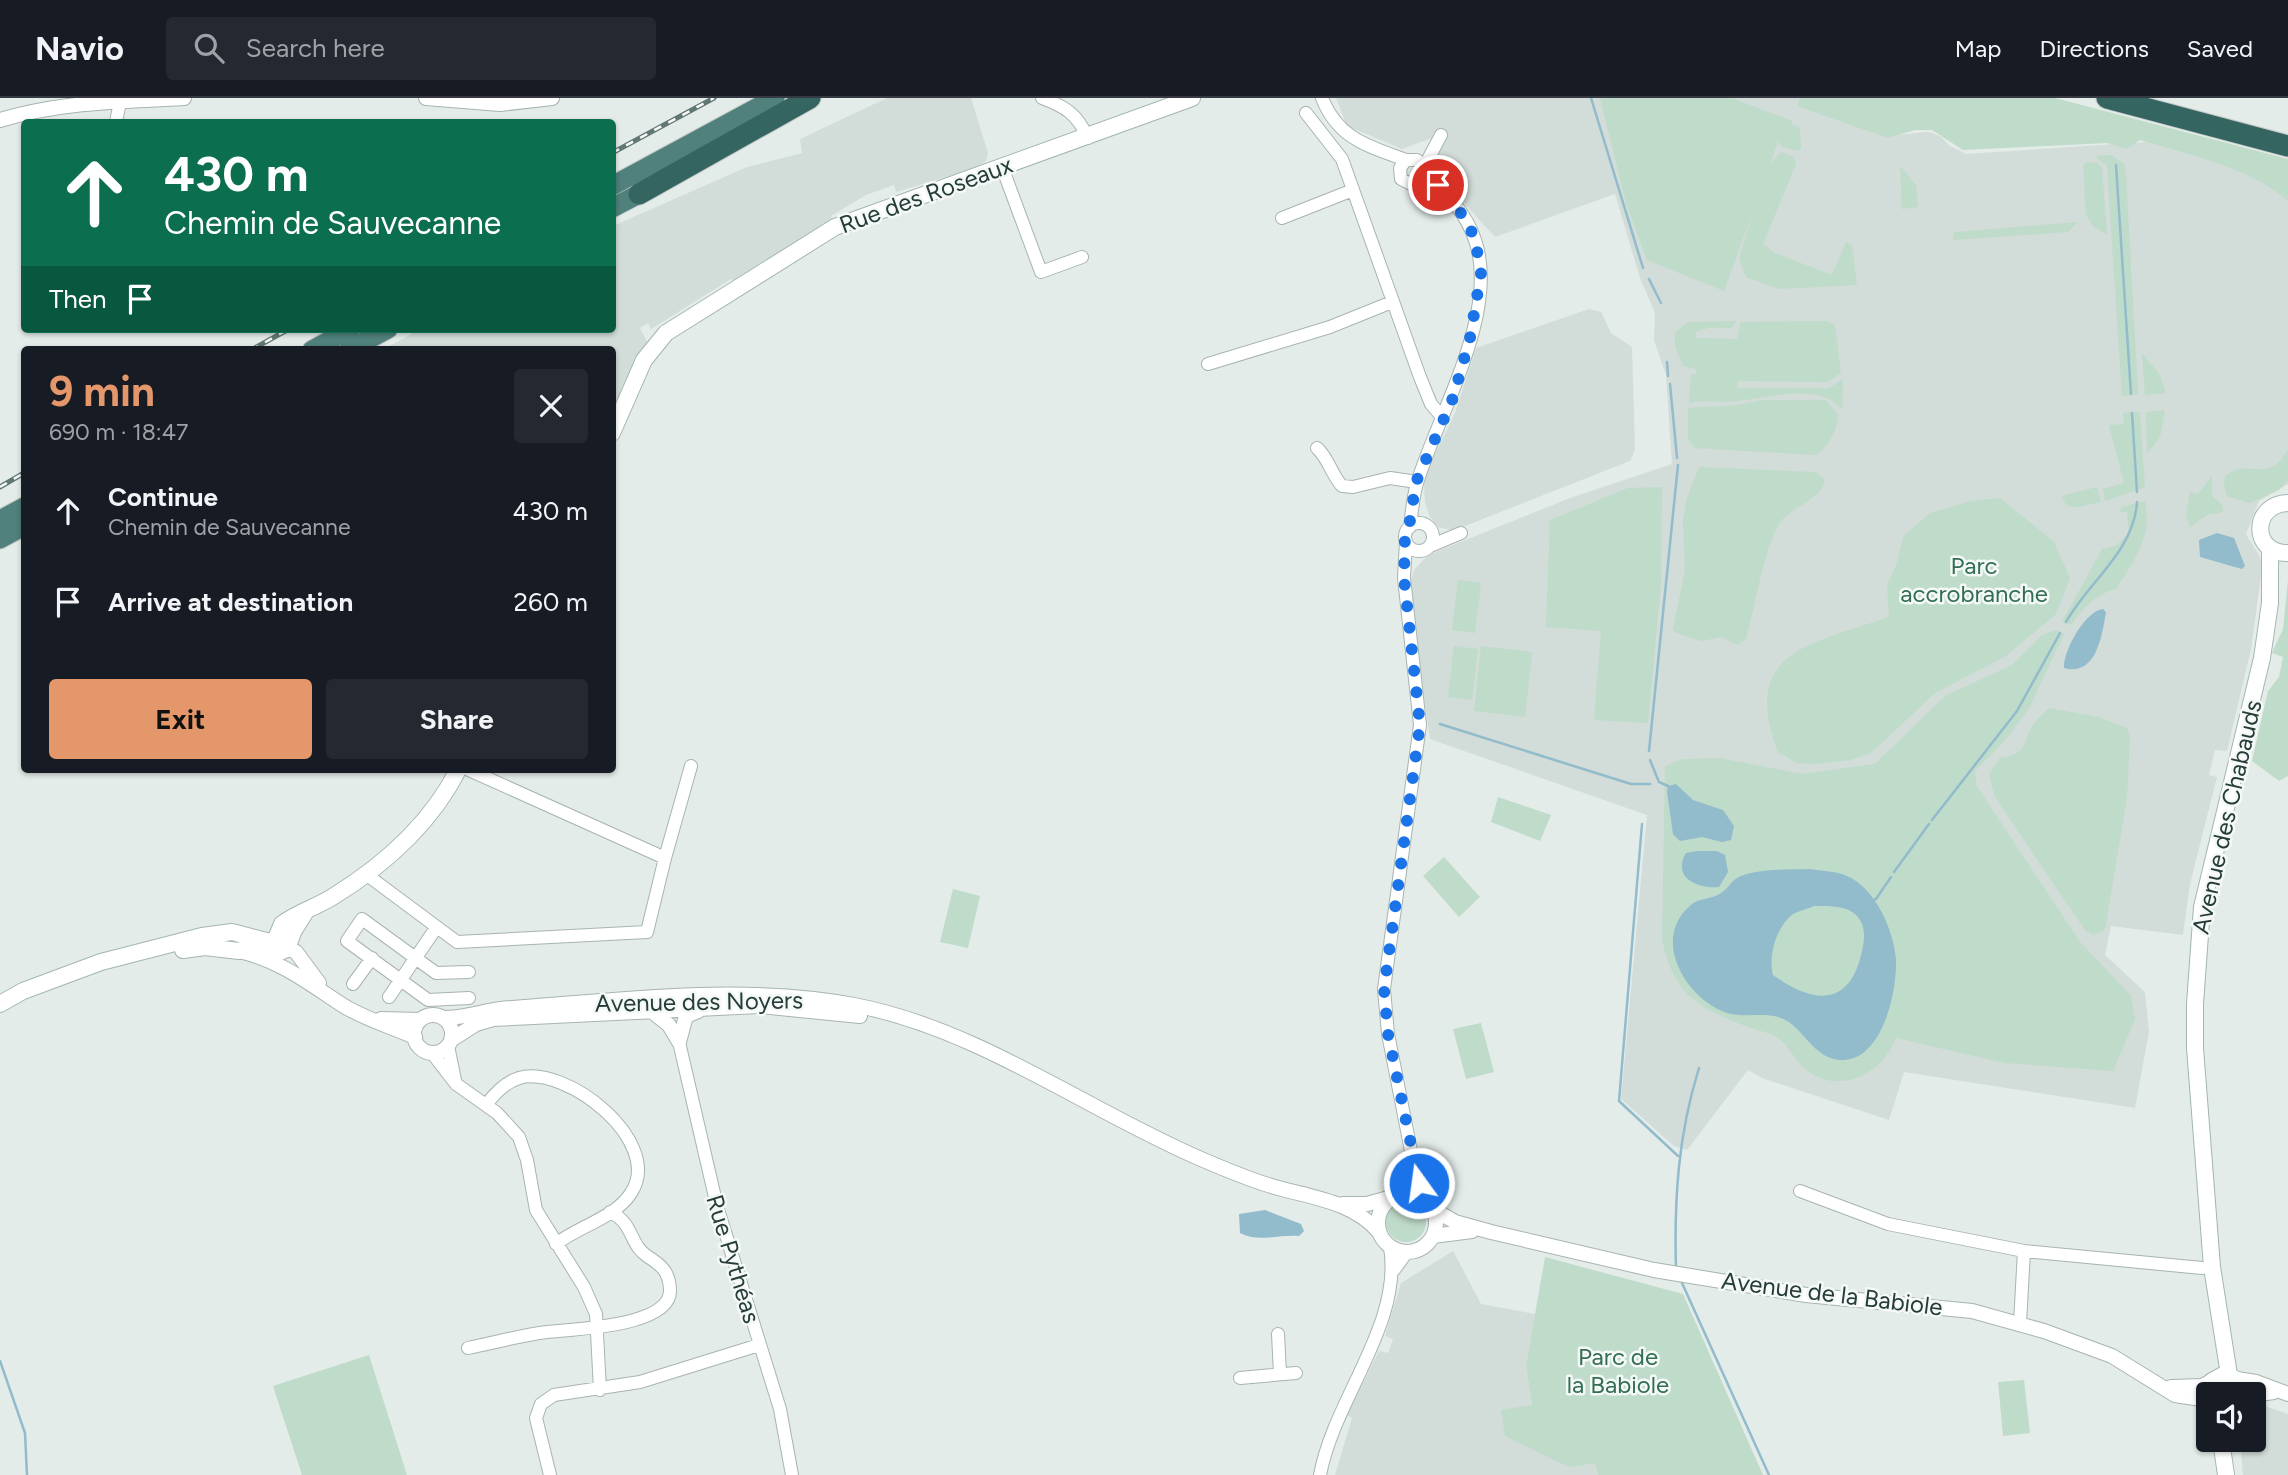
<!DOCTYPE html>
<html lang="en">
<head>
<meta charset="utf-8">
<style>
	:root { --surface:#171b24; --page:#242831; --text:#f1f3f6; --muted:#9ea1a6; --line:#363941; --accent:#e4976a }
	body { margin:0; font-family:Figtree,sans-serif; background:var(--page); color:var(--text); height:100vh; display:flex; flex-direction:column; font-size:26px; white-space:nowrap }
	* { box-sizing:border-box; margin:0 }
	p { font-size:23px; color:var(--muted) }
	.icon { flex:none; width:38px; height:38px; fill:none; stroke:currentColor; stroke-width:2; stroke-linecap:round; stroke-linejoin:round }
	.map { position:relative; flex:1; overflow:hidden }
	.sheet { position:absolute; left:21px; top:248px; width:595px; height:427px; display:flex; flex-direction:column; background:var(--surface); border-radius:7px; box-shadow:0 2px 5px #0004 }
	.sheet>* { flex:none }
	.guide { position:absolute; left:21px; top:21px; width:595px; height:214px; border-radius:7px; box-shadow:0 2px 5px #0004; background:#0b6e4f; color:#fff; overflow:hidden }
	.buttons { position:absolute; left:2196px; top:1284px; display:grid; gap:14px }
	.buttons a { display:grid; place-items:center; width:70px; height:70px; border-radius:7px; background:var(--surface); box-shadow:0 2px 5px #0004; font-size:35px }
	.pin { position:absolute; display:grid; place-items:center; width:60px; height:60px; color:#fff; margin:-30px; border:4px solid #fff; border-radius:50%; box-shadow:0 2px 7px #0007 }
	.me { position:absolute; width:77px; margin:-38px; rotate:346deg; stroke-linejoin:round; filter:drop-shadow(0 0 5px #0008) }
	.turn { display:flex; align-items:center; gap:24px; height:147px; padding:0 28px; font-size:32px }
	.turn .icon { width:91px; height:91px; stroke-width:2.5 }
	.turn b { display:block; font-size:49px; line-height:60px }
	.then { display:flex; align-items:center; height:66px; padding:0 28px; background:#0003; gap:14px; font-size:26px }
	.round { display:grid; place-items:center; flex:none; width:74px; height:74px; border-radius:7px; background:var(--page) }
	.summary { display:flex; align-items:center; justify-content:space-between; height:119px; padding:0 28px }
	h1 { font-size:42px; font-weight:700; line-height:52px; color:var(--accent) }
	.action { display:flex; gap:14px; margin-top:auto; padding:14px 28px }
	.action a { flex:1; height:80px; border-radius:7px; background:var(--accent); color:#111; font-size:28px; font-weight:700; line-height:80px; text-align:center }
	.action a+a { background:var(--page); color:var(--text) }
	ul { padding:0; list-style:none }
	li { display:flex; align-items:center; gap:21px; height:91px; padding:0 28px }
	li div { flex:1 }
	li b { display:block; font-size:26px }
	li em { font-style:normal }
	header { display:flex; align-items:center; gap:42px; box-sizing:border-box; height:98px; padding:0 35px; background:var(--surface); border-bottom:2px solid var(--line) }
	header strong { font-size:33px }
	nav { display:flex; gap:38px; margin-inline-start:auto; font-size:24px }
	.search { width:490px; height:63px; background:var(--page); display:flex; align-items:center; gap:18px; box-sizing:border-box; padding:0 24px; border-radius:7px; color:var(--muted); font-size:26px }
	.map>svg:first-child { display:block }
	.built { fill:#d2dcd8 }
	.green { fill:#bfdbca }
	.water { fill:#92bbcb; fill-rule:evenodd }
	.lines { fill:none; stroke-linecap:round; stroke-linejoin:round }
	.stream { stroke:#92bbcb; stroke-width:2.5 }
	.minor-casing { stroke:#a7b4b0; stroke-width:14 }
	.tertiary-casing { stroke:#a7b4b0; stroke-width:16 }
	.secondary-casing { stroke:#a3b6b2; stroke-width:18 }
	.trunk-casing { stroke:#c2c8c7; stroke-width:21 }
	.motorway-casing { stroke:#c2c8c7; stroke-width:23 }
	.minor { stroke:#fff; stroke-width:12 }
	.tertiary { stroke:#fff; stroke-width:14 }
	.secondary { stroke:#fff; stroke-width:16 }
	.trunk { stroke:#50817c; stroke-width:19 }
	.motorway { stroke:#346561; stroke-width:21 }
	.rail-casing { stroke:#607774; stroke-width:5 }
	.rail { stroke:#f4f9f7; stroke-width:2.5; stroke-dasharray:8; stroke-linecap:butt }
	.route { stroke:#1a73e8; stroke-width:12; stroke-dasharray:0 21.6 }
	.labels { text-anchor:middle; stroke-width:5; stroke-linejoin:round; paint-order:stroke }
	.street-label { font-size:24px; fill:#253c38; stroke:#f4f9f7 }
	.park-label { font-size:24px; fill:#336e52; stroke:#f4f9f7 }
</style>
</head>
<body>
<header>
<strong>Navio</strong>
<div class="search"><svg class="icon" aria-label="search" viewBox="0 0 24 24"><circle cx="10" cy="10" r="6"/><path d="M15 15l6 6"/></svg>Search here</div>
<nav><a>Map</a><a>Directions</a><a>Saved</a></nav>
</header>
<div class="map">
<svg width="2288" height="1377" viewBox="0 0 2288 1377">
	<rect width="100%" height="100%" fill="#e4ece9"/>
	<path class="built" d="M887 0H971L988 55 986 63 979 69 896 94 894 87 866 97 831 118 832 124 735 183 731 181 651 231 648 225 640 230 647 244 613 321 612 252H382L421 231H612L613 128 747 69 802 55 800 41Z
		M1336 0H1891L1896 37 1928 34 1940 38 1950 48 1966 56 2146 44 2288 82V386L2259 403 2246 436 2260 459 2262 471 2251 551 2227 653 2215 652 2209 677 2217 679 2190 786 2183 837 2111 828 2105 857 2145 894 2149 934 2135 1010 1904 974 1889 1022 1762 980 1748 972 1687 1052 1674 1048 1621 1001 1647 717 1430 641 1409 492 1414 472 1428 457 1570 400 1672 366 1666 277 1654 242 1655 215 1640 180 1615 96 1495 139 1434 72 1440 37 1402 51 1347 28Z
		M1589 211 1601 214 1611 235 1632 249 1635 352 1630 363 1465 428 1450 432 1438 429 1430 419 1425 404 1424 387 1429 369 1455 315 1476 250Z
		M1453 1153 1481 1206 1535 1216 1526 1268 1532 1307 1595 1365 1598 1377H1335L1352 1320 1347 1317 1379 1253 1388 1255 1393 1241 1385 1238 1401 1185Z
		M2254 1304 2288 1316V1377H2243L2240 1342H2254Z"/>
	<path class="green" d="M1600 0H1732L1792 23V26L1800 30 1801 50 1799 53 1782 49 1778 43 1770 66 1781 54 1794 59 1796 66 1763 146 1775 155 1832 177 1846 144 1852 148 1857 187 1779 191 1746 179 1739 161 1753 113 1724 193 1647 162 1626 105Z
		M1800 0H2055L2288 61V103C2252 70 2186 56 2140 42L2126 51 2107 45 1963 52 1932 32H1915L1888 40 1797 8Z
		M2111 57 2124 66 2126 78 2138 296 2122 298 2107 68 2095 58Z
		M2097 64 2102 69 2107 137 2093 128 2086 117 2083 68 2085 65Z
		M1900 68 1916 87 1918 109 1902 111Z
		M2078 124 2068 134 1953 142 1954 134Z
		M1736 223 1731 230H1708L1695 234 1696 240 1737 241 1741 224 1827 223 1835 228 1841 275 1827 284 1738 283 1737 290H1829L1843 281 1842 312C1820 281 1759 303 1728 304 1715 304 1702 302 1689 305L1691 276H1696V271L1683 268 1675 248V234L1688 224Z
		M2142 255 2160 277 2166 295 2145 297Z
		M1761 302H1826L1838 317C1838 330 1828 351 1815 357L1694 350 1688 340V310L1737 307Z
		M2165 312 2160 339 2147 356 2146 314Z
		M2140 314 2145 389 2105 403 2103 391 2124 385 2109 327 2124 326 2123 315Z
		M2288 351V382L2279 392 2250 405 2227 398 2224 387 2225 378C2248 358 2268 389 2288 351Z
		M1699 369 1816 374 1825 382C1821 401 1794 408 1782 422 1764 445 1755 512 1746 541L1738 547 1721 539 1702 543 1676 535 1673 531 1685 472 1683 422 1687 400Z
		M2212 378V398L2222 407 2223 414 2207 417 2190 429 2186 417 2190 394 2198 396Z
		M1662 389 1661 486 1648 625 1594 622 1601 533 1546 529 1550 422 1628 390Z
		M2097 389 2101 404 2079 409 2067 408 2061 398Z
		M2000 400 2054 444 2070 480 2056 516 2006 558 1935 595 1871 655 1850 662 1815 666 1797 665 1778 654C1739 553 1811 546 1889 519L1887 487 1897 465 1903 439 1930 415 1971 403Z
		M2145 403C2152 440 2135 461 2116 491 2094 497 2084 509 2071 527L2062 524 2102 451 2117 447 2129 435 2127 414H2120L2122 409Z
		M1458 482 1481 485 1475 535 1452 532Z
		M2288 482V678L2279 683 2252 663 2268 593 2279 579 2283 559 2272 555 2283 531Z
		M2055 532 2064 536 2029 610 2008 639 1975 673 1976 687 2080 844 2131 898 2135 921 2113 973 2005 965 1896 940C1883 974 1843 997 1809 974 1796 966 1790 947 1776 939 1769 934 1758 933 1751 930 1699 911 1673 897 1662 841L1665 668 1683 661 1719 660 1802 676 1875 666 1945 598 2012 567 2042 537Z
		M1454 548 1478 551 1472 602 1448 599Z
		M1481 548 1532 554 1525 619 1474 613Z
		M2049 610 2098 619 2127 630 2130 639 2127 699 2105 831 2093 837 2085 832 1995 699 1989 676 2000 660C2028 656 2021 647 2033 627 2037 621 2044 615 2049 610Z
		M1498 699 1551 717 1540 743 1491 724Z
		M1444 759 1480 799 1459 819 1423 778Z
		M953 791 980 798 968 850 940 844Z
		M1481 925 1494 974 1466 981 1453 931Z
		M1386 1124a20 20 0 1 1 40 0a20 20 0 1 1-40 0Z
		M1545 1159 1683 1196 1763 1377H1598L1595 1365 1569 1369 1505 1338 1501 1312 1532 1307 1526 1268Z
		M369 1257 407 1377H302L273 1288Z
		M2024 1282 2030 1335 2003 1338 1998 1284Z"/>
	<path class="water" d="M2217 435 2234 440 2245 468 2242 471 2200 459 2199 442Z
		M2103 511 2106 514C2102 536 2097 579 2064 570 2063 553 2085 513 2103 511Z
		M1676 686 1693 702 1723 712 1734 728 1731 742 1722 744 1702 739 1680 743 1673 736 1667 694 1668 688Z
		M1697 753H1717L1725 757 1728 774 1719 789C1699 791 1671 780 1686 755Z
		M1810 771C1821 773 1836 773 1847 778 1875 790 1894 832 1896 862 1897 893 1883 960 1844 962 1817 963 1807 937 1789 924 1768 910 1743 923 1722 913 1683 896 1651 839 1692 806 1700 800 1713 801 1721 795 1729 790 1732 781 1741 778 1761 770 1789 772 1810 771ZM1814 808C1827 808 1846 807 1856 817 1866 827 1865 840 1862 853 1850 910 1813 906 1773 877 1768 858 1776 829 1793 816 1798 813 1808 811 1814 808Z
		M1265 1112 1301 1126 1304 1133 1299 1138C1279 1136 1258 1145 1240 1135L1239 1116Z"/>
	<g class="lines">
		<path class="stream" d="M1591 0 1643 170
			M2116 67 2131 296
			M1649 181 1661 205
			M1667 264 1668 278
			M1670 286 1677 360
			M2132 315 2137 394
			M2066 524C2089 483 2134 453 2137 404
			M1440 626 1631 686H1650
			M1649 653 1678 367
			M1650 662 1659 684 1668 688
			M1932 722 2017 613 2060 535
			M1642 726 1619 1003 1678 1058
			M1894 774 1929 726
			M1871 803 1876 801 1891 779
			M1676 1171C1674 1102 1678 1037 1699 970
			M1682 1185 1769 1377
			M0 1263 25 1335 27 1377"/>
		<defs>
			<path id="minor" d="M1042 0C1066 9 1077 16 1088 40
				M1322 0C1338 41 1368 48 1406 62
				M1306 15 1342 61 1420 279 1431 306 1443 320
				M116 24 120 4
				M1002 69 1041 174 1082 159
				M1424 69 1417 62H1406L1400 70 1401 81 1411 86 1423 81 1424 69 1441 37
				M1282 120 1353 92
				M1208 266 1330 229 1392 204
				M1317 350C1329 361 1331 376 1342 388L1353 389 1390 380 1417 384
				M1405 439a14 14 0 1 1 28 0a14 14 0 1 1-28 0Z
				M1410 429C1412 414 1413 396 1418 382 1439 315 1500 213 1475 142 1466 114 1445 94 1425 74
				M1406 443 1404 480 1420 627 1384 891 1388 936 1413 1063 1428 1104
				M1430 448 1461 435
				M665 760 691 668
				M367 777 457 844 647 834 665 760 469 672
				M353 886 372 860
				M389 899 436 830
				M469 900 428 902 347 843 362 821 436 875 469 874
				M679 944 717 1108 780 1311 792 1377
				M448 948 455 982
				M432 955 456 986 497 1015 519 1039 527 1062 536 1112 584 1189 596 1216 600 1292
				M486 1007C495 995 506 984 519 980 566 966 665 1044 631 1095 615 1120 579 1128 556 1146
				M1800 1093 1888 1126 2024 1153 2202 1170
				M1395 1098 1413 1063
				M1394 1172 1407 1154
				M2020 1225 2024 1153
				M1278 1236 1280 1276
				M468 1250C494 1245 521 1237 547 1234 573 1231 673 1229 670 1191 669 1173 661 1167 647 1158 629 1146 634 1125 610 1114
				M1240 1280 1296 1275
				M550 1377 536 1320 541 1306 554 1297 640 1284 759 1247
				M1320 1377C1334 1301 1403 1226 1390 1149"/>
			<path id="tertiary" d="M426 0 500 6 552 0
				M0 22C60 4 122 3 184 0
				M279 847 296 854 319 885
				M243 854C283 864 311 887 344 908 365 921 392 929 415 939
				M650 912 669 927 679 944
				M414 936a19 19 0 1 1 38 0a19 19 0 1 1-38 0Z
				M444 920C467 920 488 911 511 910 623 902 743 886 854 907 979 931 1085 1011 1201 1061 1222 1070 1243 1079 1265 1086 1304 1099 1351 1101 1379 1134
				M381 921 420 922
				M451 942 476 926 493 921 759 908 860 918
				M679 944 686 918 698 913
				M1378 1125a29 29 0 1 1 58 0a29 29 0 1 1-58 0Z
				M1343 1106H1367L1392 1099
				M1433 1111 1455 1124 1491 1134 1654 1172 1806 1197 1972 1213 2044 1233 2112 1258 2175 1297 2208 1302
				M1433 1138 1472 1133
				M2237 1281 2256 1284 2288 1296
				M2171 1289 2202 1288 2212 1283
				M2251 1297 2274 1294"/>
			<path id="secondary" d="M612 335 644 262 666 235 835 129 1192 0
				M2288 405C2251 406 2251 456 2288 455
				M183 852 205 849 239 853 250 849 280 854 287 851 293 834 306 813
				M0 906 23 893 101 864 202 838 232 834 274 845 282 826C298 814 317 809 334 798 384 767 431 725 458 672
				M2229 1277 2212 1169 2195 950V906L2202 809 2262 560 2270 505V451
				M2209 1297 2212 1283 2225 1276 2239 1283 2241 1297
				M2221 1342 2226 1377"/>
			<path id="trunk" d="M612 88 775 0
				M612 110 652 89
				M312 252 351 231
				M349 252 388 231
				M0 422 24 409
				M0 441 24 428"/>
			<path id="motorway" d="M2107 0 2288 48
				M639 96 810 0"/>
		</defs>
		<use href="#minor" class="minor-casing"/>
		<use href="#tertiary" class="tertiary-casing"/>
		<use href="#secondary" class="secondary-casing"/>
		<use href="#trunk" class="trunk-casing"/>
		<use href="#motorway" class="motorway-casing"/>
		<use href="#minor" class="minor"/>
		<use href="#tertiary" class="tertiary"/>
		<use href="#secondary" class="secondary"/>
		<use href="#trunk" class="trunk"/>
		<use href="#motorway" class="motorway"/>
		<defs>
			<path id="rail" d="M612 55 714 0
				M251 252 289 231
				M0 389 24 375"/>
		</defs>
		<use href="#rail" class="rail-casing"/>
		<use href="#rail" class="rail"/>
	</g>
	<g class="lines">
		<path class="route" d="M1419 1085 1388 936 1384 891 1420 627 1404 480 1405 437 1409 429 1416 384 1453 300 1470 240 1481 175 1475 141 1465 120 1438 87"/>
	</g>
	<g class="labels">
		<g class="street-label">
			<text transform="translate(926 97) rotate(-20)" y="8">Rue des Roseaux</text>
			<text transform="translate(2227 719) rotate(-77)" y="8">Avenue des Chabauds</text>
			<text transform="translate(699 904) rotate(-1)" y="8">Avenue des Noyers</text>
			<text transform="translate(733 1161) rotate(73)" y="8">Rue Pythéas</text>
			<text transform="translate(1832 1196) rotate(7)" y="8">Avenue de la Babiole</text>
		</g>
		<g class="park-label">
			<text x="1974" y="476">Parc<tspan x="1974" dy="28">accrobranche</tspan></text>
			<text x="1618" y="1267">Parc de<tspan x="1618" dy="28">la Babiole</tspan></text>
		</g>
	</g>
</svg>
<div class="buttons">
<a><svg class="icon" aria-label="sound" viewBox="0 0 24 24"><path d="M4 9h4l5-4v14l-5-4H4zM17 9q2 3 0 6"/></svg></a>
</div>
<div class="pin" style="left:1438px;top:87px;background:#d93025"><svg class="icon" aria-label="arrive" viewBox="0 0 24 24"><path d="M6 21V4h12l-3 4 3 4H6"/></svg></div>
<svg class="me" style="left:1419px;top:1085px" viewBox="-20 -20 40 40"><circle r="17" fill="#1a73e8" stroke="#fff" stroke-width="3"/><path d="M0-11L8 9 0 5-8 9z" fill="#fff"/></svg>
<div class="guide">
<div class="turn"><svg class="icon" aria-label="ahead" viewBox="0 0 24 24"><path d="M12 20V5M6 11l6-6 6 6"/></svg><div><b>430 m</b>Chemin de Sauvecanne</div></div>
<div class="then">Then<svg class="icon" aria-label="arrive" viewBox="0 0 24 24"><path d="M6 21V4h12l-3 4 3 4H6"/></svg></div>
</div>
<section class="sheet">
<div class="summary"><div><h1>9 min</h1><p>690 m · 18:47</p></div><a class="round"><svg class="icon" aria-label="close" viewBox="0 0 24 24"><path d="M6 6l12 12M18 6L6 18"/></svg></a></div>
<ul>
<li><svg class="icon" aria-label="ahead" viewBox="0 0 24 24"><path d="M12 20V5M6 11l6-6 6 6"/></svg><div><b>Continue</b><p>Chemin de Sauvecanne</p></div><em>430 m</em></li>
<li><svg class="icon" aria-label="arrive" viewBox="0 0 24 24"><path d="M6 21V4h12l-3 4 3 4H6"/></svg><div><b>Arrive at destination</b></div><em>260 m</em></li>
</ul>
<div class="action"><a>Exit</a><a>Share</a></div>
</section>
</div>
</body>
</html>
